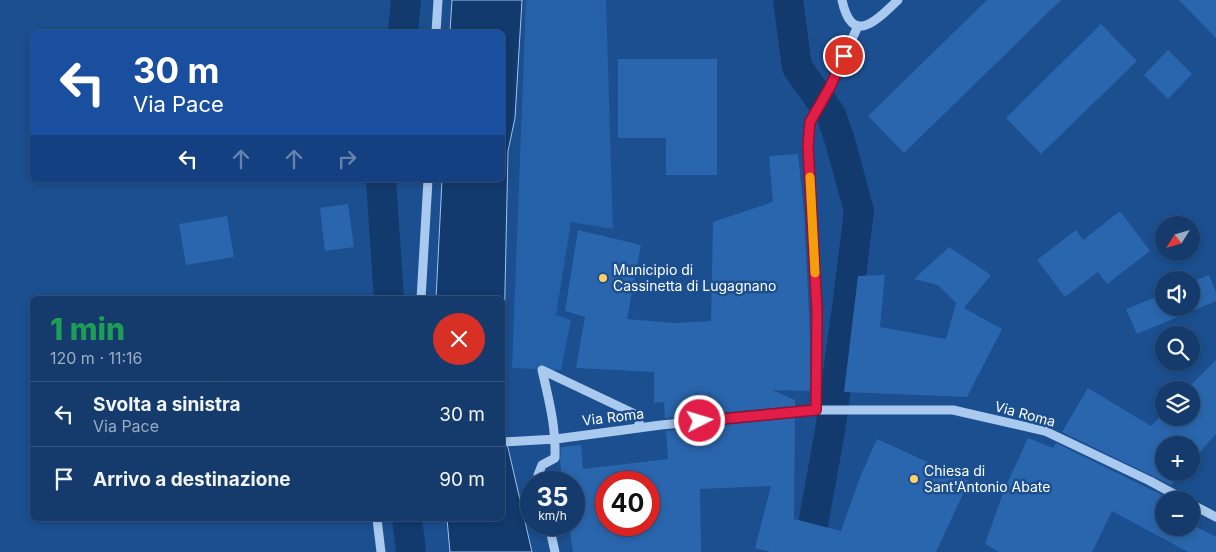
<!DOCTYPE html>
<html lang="it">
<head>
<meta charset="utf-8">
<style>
	:root { --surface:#143b6b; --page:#214673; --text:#f1f3f6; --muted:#9dadc1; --line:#33557e }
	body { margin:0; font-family:Inter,sans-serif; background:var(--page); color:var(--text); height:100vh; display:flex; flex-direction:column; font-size:19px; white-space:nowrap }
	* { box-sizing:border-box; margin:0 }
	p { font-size:16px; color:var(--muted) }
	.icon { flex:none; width:28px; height:28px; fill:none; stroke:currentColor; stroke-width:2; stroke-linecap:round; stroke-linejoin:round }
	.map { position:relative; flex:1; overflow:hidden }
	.sheet { position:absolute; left:30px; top:296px; width:475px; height:225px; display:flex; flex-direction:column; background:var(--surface); border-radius:8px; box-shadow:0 2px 8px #0003,0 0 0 1px var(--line) }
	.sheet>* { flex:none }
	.banner { position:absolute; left:30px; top:30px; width:475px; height:152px; border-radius:8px; box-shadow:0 2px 8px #0003,0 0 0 1px var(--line); background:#1a4fa0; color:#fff; overflow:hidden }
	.needle { width:32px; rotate:233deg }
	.controls { position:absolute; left:1155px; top:216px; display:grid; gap:10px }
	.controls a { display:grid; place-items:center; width:45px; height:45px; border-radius:50%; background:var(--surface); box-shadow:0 2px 8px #0003,0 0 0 1px var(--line); font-size:25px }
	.speed { position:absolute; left:520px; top:471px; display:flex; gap:10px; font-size:25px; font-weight:700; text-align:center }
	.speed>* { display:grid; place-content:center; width:65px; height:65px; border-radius:50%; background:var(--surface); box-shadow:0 2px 8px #0003,0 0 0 1px var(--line); line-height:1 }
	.speed small { font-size:12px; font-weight:400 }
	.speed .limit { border:8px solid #d22; background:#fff; color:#111 }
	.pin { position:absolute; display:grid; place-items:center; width:42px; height:42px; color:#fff; margin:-21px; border:2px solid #fff; border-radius:50%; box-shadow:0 1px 5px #0007 }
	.me { position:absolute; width:55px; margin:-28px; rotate:85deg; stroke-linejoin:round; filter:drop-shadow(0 0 4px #0008) }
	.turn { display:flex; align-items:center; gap:18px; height:105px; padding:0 20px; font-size:22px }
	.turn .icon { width:65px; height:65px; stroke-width:2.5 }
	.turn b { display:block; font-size:35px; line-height:42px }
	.lanes { display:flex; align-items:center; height:48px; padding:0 20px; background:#0003; justify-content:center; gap:25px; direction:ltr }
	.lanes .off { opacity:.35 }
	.round { display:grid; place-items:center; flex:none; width:52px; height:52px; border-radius:26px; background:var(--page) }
	.overview { display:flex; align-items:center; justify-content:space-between; height:85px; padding:0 20px }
	h1 { font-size:30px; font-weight:800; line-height:38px; color:#1e9e55 }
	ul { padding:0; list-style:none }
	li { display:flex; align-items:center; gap:15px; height:65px; padding:0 20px; border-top:1px solid var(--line) }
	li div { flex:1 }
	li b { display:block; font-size:19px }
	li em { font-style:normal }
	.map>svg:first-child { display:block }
	.green { fill:#2461a8 }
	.water { fill:#123a6d; stroke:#9cc4f0 }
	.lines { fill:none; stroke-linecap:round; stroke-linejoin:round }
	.canal { stroke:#123a6d; stroke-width:30 }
	.building { fill:#2a66ad; fill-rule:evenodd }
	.minor { stroke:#a9c9ee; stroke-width:9 }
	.route-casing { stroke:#92132f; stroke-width:12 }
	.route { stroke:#e11d48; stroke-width:9 }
	.slow { stroke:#f59e0b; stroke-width:9 }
	.poi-dot { fill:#ffd166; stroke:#1b4f8f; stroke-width:2 }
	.labels { text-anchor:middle; stroke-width:5; stroke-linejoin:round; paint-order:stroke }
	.poi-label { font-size:14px; fill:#fff; stroke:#1b4f8f; text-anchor:start }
	.street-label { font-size:14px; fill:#fff; stroke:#1b4f8f }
</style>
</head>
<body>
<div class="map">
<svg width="1216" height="552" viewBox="0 0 1216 552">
	<rect width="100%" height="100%" fill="#1b4f8f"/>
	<path class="green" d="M526 0H606L613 229 571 222 556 315 571 320 561 370 512 368Z"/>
	<path class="water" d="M452 0H522L515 118 508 151 503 381 502 299H436L442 180H502V32H450Z
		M503 426 532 552H450L447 519H502Z"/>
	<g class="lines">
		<path class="canal" d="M788 0 797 67 831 115 840 141 859 211 848 300 830 431 808 552
			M403 32 406 0
			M381 180 389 299
			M407 519 411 552"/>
	</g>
	<path class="building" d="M987 0H1061L904 153 868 116Z
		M1179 0H1216V38Z
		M1101 24 1137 61 1041 154 1006 118Z
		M1168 50 1192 74 1168 99 1144 75Z
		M618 59H717V175H666V138H618Z
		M798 154 804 212 808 293 810 338V391L772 390 795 400V406L665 418 664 402 654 403V372L576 368 585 317 565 311 578 230 641 245 627 319 674 323 711 321 713 222 773 202 769 156Z
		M348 204 354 247 325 251 320 208Z
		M1120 211 1150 251 1107 284 1098 272 1065 297 1037 260 1076 230 1083 240Z
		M227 216 234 257 186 265 179 224Z
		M949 247 991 275 964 308 1002 329 967 397 844 392 858 276 885 275 880 327 946 339 956 303 938 285 914 279Z
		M1209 275 1216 292V301L1137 334 1126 309 1164 294V308H1191V282Z
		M1216 360V434L1191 462V445H1164V472H1182L1171 485 1062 432 1088 388 1151 426 1164 413V418H1191V390H1186Z
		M795 418 794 519 841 531 860 477 877 439 969 481 936 552H771L755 548 771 486 700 489 701 552H573L569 525H574V482H563L560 462 561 447 581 445 583 469 668 459 666 431ZM606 482H649V525H606Z
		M1028 438 1053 448 1056 443 1162 495 1155 504 1164 509V528H1191V524L1216 537V552H1188L1112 511 1092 552H999L985 544 1004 490Z"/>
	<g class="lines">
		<path class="minor" d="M842 0C852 47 877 20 898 0
			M436 32 438 0
			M421 299 428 180
			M542 370 639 416V428
			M816 410 817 312 808 146 810 122 830 87 858 26
			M502 442 556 439 661 425 816 410H953L1045 431 1150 481 1185 500
			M540 482 538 475 542 465 555 458C556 427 549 400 542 370
			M1191 504 1216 517
			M377 519 381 552
			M549 525 555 552"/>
	</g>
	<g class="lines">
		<defs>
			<path id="route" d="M700 421 816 410 817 312 808 146 810 122 830 87 844 56"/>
		</defs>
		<use href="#route" class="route-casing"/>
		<use href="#route" class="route"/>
		<path class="slow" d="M810 177 815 273"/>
	</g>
	<g class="poi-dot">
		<circle cx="603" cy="278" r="5"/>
		<circle cx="914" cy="479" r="5"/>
	</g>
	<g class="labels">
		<g class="poi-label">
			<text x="613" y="275">Municipio di<tspan x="613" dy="16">Cassinetta di Lugagnano</tspan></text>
			<text x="924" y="476">Chiesa di<tspan x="924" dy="16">Sant'Antonio Abate</tspan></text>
		</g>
		<g class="street-label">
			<text transform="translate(1025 414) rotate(15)" y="5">Via Roma</text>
			<text transform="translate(613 417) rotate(-7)" y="5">Via Roma</text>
		</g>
	</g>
</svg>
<div class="controls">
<a><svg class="needle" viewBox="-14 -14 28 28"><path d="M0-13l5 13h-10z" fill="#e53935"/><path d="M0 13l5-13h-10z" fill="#9dadc1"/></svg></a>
<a><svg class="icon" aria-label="sound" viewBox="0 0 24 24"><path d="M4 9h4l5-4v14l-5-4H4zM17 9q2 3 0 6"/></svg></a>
<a><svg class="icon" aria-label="search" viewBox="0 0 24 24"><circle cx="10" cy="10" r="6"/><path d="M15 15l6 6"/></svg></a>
<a><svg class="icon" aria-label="layers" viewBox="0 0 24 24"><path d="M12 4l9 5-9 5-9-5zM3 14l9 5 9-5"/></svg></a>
<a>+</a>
<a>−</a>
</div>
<div class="speed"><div>35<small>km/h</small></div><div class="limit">40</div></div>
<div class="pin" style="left:844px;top:56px;background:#d93025"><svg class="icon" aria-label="arrive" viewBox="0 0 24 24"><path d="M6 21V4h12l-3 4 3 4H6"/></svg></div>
<svg class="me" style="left:700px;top:421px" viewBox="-20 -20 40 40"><circle r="17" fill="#e11d48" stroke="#fff" stroke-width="3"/><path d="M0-11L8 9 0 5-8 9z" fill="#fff"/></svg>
<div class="banner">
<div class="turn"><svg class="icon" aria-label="left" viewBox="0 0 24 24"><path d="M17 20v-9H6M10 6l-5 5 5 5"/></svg><div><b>30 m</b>Via Pace</div></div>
<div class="lanes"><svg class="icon" aria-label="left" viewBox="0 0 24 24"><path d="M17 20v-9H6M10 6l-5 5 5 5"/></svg><svg class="icon off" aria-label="ahead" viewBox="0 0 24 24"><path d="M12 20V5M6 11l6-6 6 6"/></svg><svg class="icon off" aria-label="ahead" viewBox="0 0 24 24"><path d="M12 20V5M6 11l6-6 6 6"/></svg><svg class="icon off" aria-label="right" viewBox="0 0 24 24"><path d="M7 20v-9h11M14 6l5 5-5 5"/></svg></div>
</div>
<section class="sheet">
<div class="overview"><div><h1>1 min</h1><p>120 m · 11:16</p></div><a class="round" style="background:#d93025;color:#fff"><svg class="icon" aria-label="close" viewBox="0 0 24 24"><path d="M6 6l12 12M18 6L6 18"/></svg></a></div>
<ul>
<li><svg class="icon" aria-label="left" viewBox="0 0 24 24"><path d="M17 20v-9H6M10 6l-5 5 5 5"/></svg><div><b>Svolta a sinistra</b><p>Via Pace</p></div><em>30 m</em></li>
<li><svg class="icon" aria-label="arrive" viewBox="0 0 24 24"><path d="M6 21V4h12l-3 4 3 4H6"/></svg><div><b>Arrivo a destinazione</b></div><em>90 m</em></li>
</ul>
</section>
</div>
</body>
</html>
